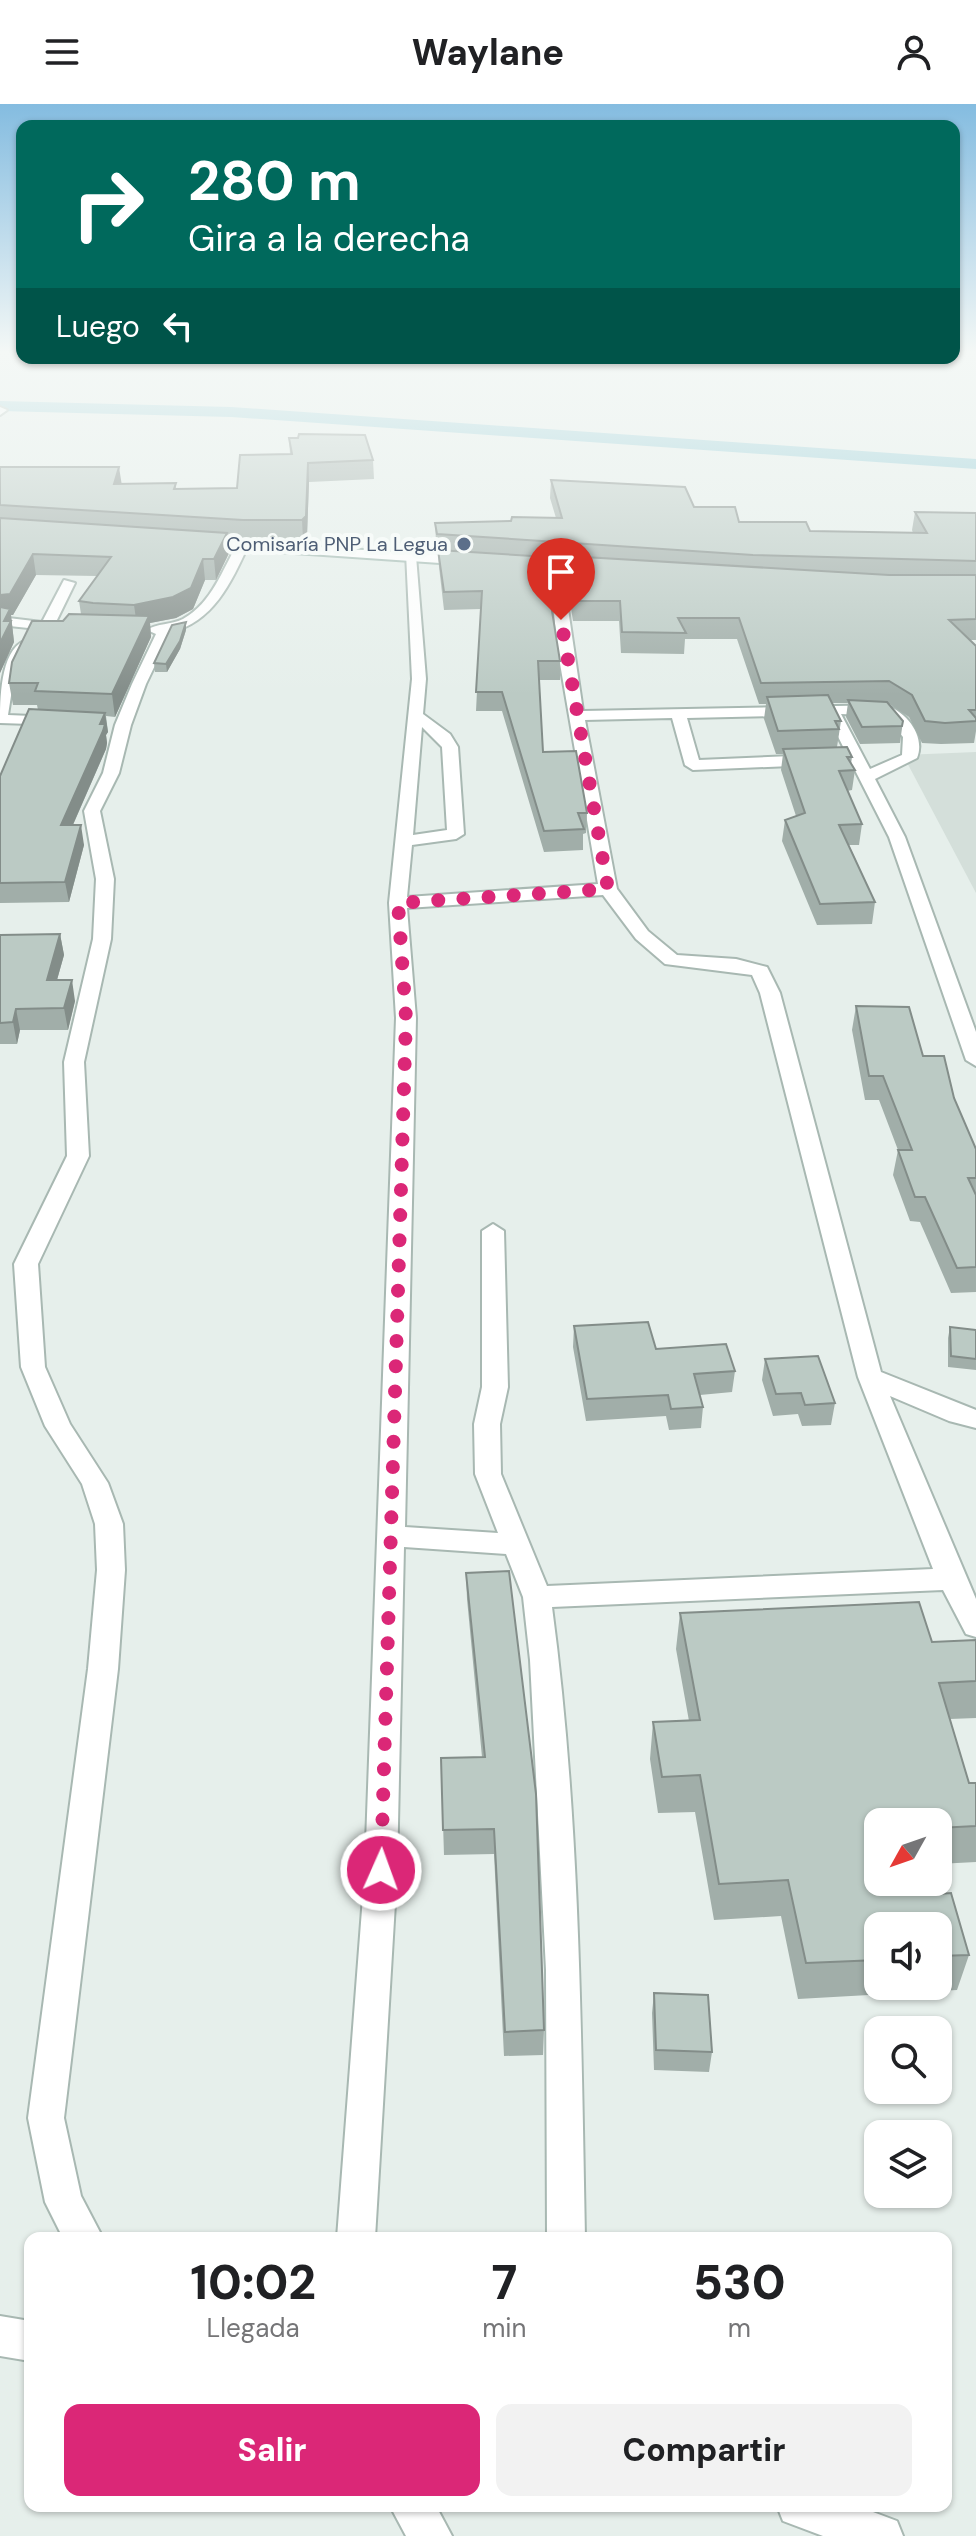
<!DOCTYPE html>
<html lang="es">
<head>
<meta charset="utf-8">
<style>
	:root { --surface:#fff; --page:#f2f2f2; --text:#202124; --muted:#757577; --accent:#db2777 }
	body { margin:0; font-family:"DM Sans",sans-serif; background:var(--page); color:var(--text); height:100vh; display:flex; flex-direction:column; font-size:30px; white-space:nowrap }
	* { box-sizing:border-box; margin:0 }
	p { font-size:26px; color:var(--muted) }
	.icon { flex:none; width:44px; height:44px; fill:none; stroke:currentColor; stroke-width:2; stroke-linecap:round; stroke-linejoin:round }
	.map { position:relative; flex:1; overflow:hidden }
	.drawer { position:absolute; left:24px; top:2128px; width:928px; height:280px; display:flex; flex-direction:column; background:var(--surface); border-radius:16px; box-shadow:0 2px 6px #0004 }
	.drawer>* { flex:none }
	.top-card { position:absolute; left:16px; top:16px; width:944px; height:244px; border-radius:16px; box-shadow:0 2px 6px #0004; background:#00695c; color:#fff; overflow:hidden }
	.needle { width:52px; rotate:230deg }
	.controls { position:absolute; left:864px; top:1704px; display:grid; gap:16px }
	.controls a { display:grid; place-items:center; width:88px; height:88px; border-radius:16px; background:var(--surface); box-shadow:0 2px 6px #0004; font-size:40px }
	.pin { position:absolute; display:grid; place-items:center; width:68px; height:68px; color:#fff; margin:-82px -34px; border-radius:50% 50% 50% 0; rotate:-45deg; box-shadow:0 0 8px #0007 }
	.pin .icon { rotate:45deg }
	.me { position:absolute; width:88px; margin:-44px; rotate:2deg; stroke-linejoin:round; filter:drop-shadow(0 0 6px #0008) }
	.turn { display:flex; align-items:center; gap:28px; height:168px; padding:0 40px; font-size:36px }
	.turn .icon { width:104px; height:104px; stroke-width:2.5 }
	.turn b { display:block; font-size:56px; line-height:68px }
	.then { display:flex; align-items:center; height:76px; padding:0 40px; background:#0003; gap:16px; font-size:30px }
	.eta { display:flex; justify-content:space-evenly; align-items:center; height:136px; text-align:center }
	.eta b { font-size:48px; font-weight:800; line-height:56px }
	.cta { display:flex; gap:16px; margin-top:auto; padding:16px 40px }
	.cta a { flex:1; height:92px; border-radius:16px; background:var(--accent); color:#fff; font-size:32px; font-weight:800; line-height:92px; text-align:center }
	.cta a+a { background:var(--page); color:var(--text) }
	header { display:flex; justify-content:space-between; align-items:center; height:104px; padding:0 40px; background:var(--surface); font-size:36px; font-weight:800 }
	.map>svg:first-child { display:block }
	.built { fill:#d4dfda }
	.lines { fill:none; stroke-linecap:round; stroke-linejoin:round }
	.canal { fill:#8ec9d4; fill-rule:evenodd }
	.minor-casing { stroke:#a8b8b2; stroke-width:4 }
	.secondary-casing { stroke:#a4bbb3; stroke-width:4 }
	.minor { fill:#fff; fill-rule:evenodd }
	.secondary { fill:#fff; fill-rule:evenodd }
	.wall { fill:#a1aea9; fill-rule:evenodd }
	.shaded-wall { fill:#838d89 }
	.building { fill:#bbcac4; stroke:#838d89; stroke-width:2 }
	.route { stroke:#db2777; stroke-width:14; stroke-dasharray:0 25.2 }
	.service-dot { fill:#5c6f8a; stroke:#f7fbf9; stroke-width:3 }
	.labels { text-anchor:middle; stroke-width:8; stroke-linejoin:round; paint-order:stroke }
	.far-service-label { font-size:20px; fill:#4e5e75; stroke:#f7fbf9; text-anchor:end }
</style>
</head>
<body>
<header><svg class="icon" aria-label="menu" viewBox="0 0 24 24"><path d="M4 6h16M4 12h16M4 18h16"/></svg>Waylane<svg class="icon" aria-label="person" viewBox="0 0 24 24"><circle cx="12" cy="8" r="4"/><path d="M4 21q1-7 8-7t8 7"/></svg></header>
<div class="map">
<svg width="976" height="2432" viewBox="0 0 976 2432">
	<rect width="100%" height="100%" fill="#e6efeb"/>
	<path class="built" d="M976 648V789L903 651Z"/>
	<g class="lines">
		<path class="canal" d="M0 297 231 303 976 355V365L231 313 0 307Z"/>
		<defs>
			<path id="minor" d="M0 303 7 306 0 311Z
				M238 439 248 442C231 479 213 518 171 528L146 580 131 621 119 669 100 707 114 775 111 835 84 958 89 1052 38 1160 45 1263 70 1320 108 1379 123 1420 125 1466 118 1565 64 2014 81 2092 103 2134H63L45 2098 28 2014 88 1565 97 1466 95 1420 82 1380 45 1322 21 1263 14 1160 67 1052 64 958 93 835 96 775 84 707 103 669 115 621 132 580 156 530 147 526C157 519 171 521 183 515 212 499 222 466 238 439Z
				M406 449 416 452 426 575 423 610 450 630 458 643 464 730 456 735 412 741 407 793 598 780 557 542 550 464 556 460 562 464 583 607 885 601C906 607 926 632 917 654L875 675 905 733 976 928V962L966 956 889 733 827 611 687 614 699 656 815 651 823 656 815 661 693 666 685 661 672 614 585 616 617 785 648 827 677 851 736 855 767 863 780 889 881 1268 976 1306V1324L949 1317 890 1292 976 1495V1533L966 1530 943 1486 552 1503C580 1711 581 1924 585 2134H547L546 1866 530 1556 523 1493 506 1450 404 1443 397 1766 375 2134H337L365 1766 396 914 389 799 412 575ZM841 610 886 612 903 633 902 651 870 665ZM422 623 442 643 447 726 413 731ZM603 791 636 835 665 860 752 871 760 889 858 1273 933 1465 547 1482 501 1370 500 1320 508 1283 504 1127 493 1120 482 1127V1283L474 1320 475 1370 498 1429 405 1423 416 914 407 804Z
				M64 476 75 479 55 520 66 522V528L0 521V513L42 518Z
				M24 537 31 541 13 579 8 611 56 613 64 618 61 621 0 619C0 597 0 547 24 537Z
				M0 2212 30 2217V2257L0 2252Z
				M390 2402H436L452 2432H406Z
				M777 2402H857L897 2417 903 2432H823L783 2417Z"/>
			<path id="secondary" d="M198 435 469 453 475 457 469 461 194 442V436Z
				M517 457 596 463 602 467 596 471 513 464V458Z"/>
		</defs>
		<use href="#minor" class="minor-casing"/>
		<use href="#secondary" class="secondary-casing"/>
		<use href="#minor" class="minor"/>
		<use href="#secondary" class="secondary"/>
	</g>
	<path class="wall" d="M289 334 373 356 374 375 309 378 307 432 303 435 244 436 228 435 229 449 216 476H205L193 505 176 514 150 519 151 533 115 613 106 612 108 628 106 631 107 639 106 645 73 721 84 741 69 798 0 799V672L38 606 37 601H13L9 579 63 517 81 510 79 497 97 472 36 471 13 511H11L14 538 0 569V363L121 379H176V385L237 384 290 350Z
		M551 376 694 403 739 418 810 427 913 429 912 426 915 408 976 409V536H970L976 542V627L974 639 941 640 922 639 909 613 888 599 903 617 900 639 860 640 846 613 848 599H832L841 617 837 643 852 653 851 660 855 666 852 686 847 687 862 720 859 741H849L875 798 872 820 817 821 782 737 785 716 796 712 781 666 783 650H776L764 615 766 600H759L737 535H685L684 550 621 549 619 517H573L566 472 567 458 548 456 551 501 560 557V576H539L543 648 587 709 586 729 583 730V746L544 748 502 607H476L481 505 444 506 439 463 438 449H437L436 438 435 419 511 417 556 414 550 394Z
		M186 526 180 545 167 568H155L154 559Z
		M60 830 64 851 57 876 75 897 68 926H20L17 940H0V831Z
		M856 902 923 952 954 994 976 1045V1188L951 1189 920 1118 910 1117 893 1071 898 1046 879 996H865L852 926Z
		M574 1222 735 1267 732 1288 700 1291 703 1303 701 1324 669 1326 666 1312 586 1317 573 1243Z
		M950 1223 976 1226V1266L948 1263V1234Z
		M765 1255 835 1299 831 1321 802 1322 798 1310 773 1312 762 1276Z
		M466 1469 544 1926 543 1951 504 1952 494 1750 444 1751 441 1654 482 1653 467 1495Z
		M680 1509 932 1538 976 1536V1614L950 1615 969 1679H976V1758L938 1760V1718H878L939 1790 969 1851 957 1886 798 1895 781 1812 714 1816 695 1708 658 1709 650 1655 653 1618 689 1617 676 1545ZM878 1822H938V1882H878Z
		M654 1889 712 1948 709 1968 654 1966 652 1909Z"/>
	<path class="shaded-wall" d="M308 359 309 378 307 432 303 435 302 416Z
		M119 363 122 382 114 380Z
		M227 429 229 449 216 476 214 455Z
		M33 450 36 471 13 511H11L14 538 0 569V539L4 517 0 513V491Z
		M203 455 205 476 193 505 176 514 150 519 151 533 115 613 112 590 137 522 134 501Z
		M186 518V526L180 545 167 568 166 560Z
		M105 609 108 628 106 631 107 639 106 645 64 741 61 721 100 620Z
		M81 721 84 741 69 798 65 778Z
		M60 830 64 851 51 897 47 876Z
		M72 876 75 897 68 926 64 904Z
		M16 905 20 926 17 940 13 918Z"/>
	<path class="building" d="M299 330 365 331 373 356 308 359 306 412 302 416H243L0 401V363H119L114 380 176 379 174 385 237 384 240 351 292 350 289 334H298Z
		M551 376 685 383 694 403H735L739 418H806L810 427 927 429 915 408 976 409V457L753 451 437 430 435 419 511 417 512 413 562 414Z
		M0 414 227 429 214 455H203L191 484 173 493 134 501 93 499 79 497 111 453 33 450 10 490 0 491Z
		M438 446 548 453 551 501 560 557H538L543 648 576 647 587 709H578L584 725 544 727 502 588H476L482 487 444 488Z
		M567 452 889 471H976V515L949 516 976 542V606H969L976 614V617L945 619 925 617 912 591 889 577 761 579 739 514H678L686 529 622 528 620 497H573Z
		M0 503 10 505 4 517H11L0 539Z
		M69 510 149 512 112 590 35 587 38 579H9L12 558 32 517H63Z
		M186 518 180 537 166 560 154 559 172 521Z
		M828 591 841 617H835L839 625 778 627 767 593Z
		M848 596 887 598 903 617 902 622 862 623Z
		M29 605 105 609 100 620H105L103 627 61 721H81L65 778 0 779V672Z
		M847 643 852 653H847L855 666 839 667 862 720 839 721 875 798 820 800 785 716 805 709 783 645Z
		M60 830 47 876H72L64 904 16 905 13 918 0 919V831Z
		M856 902 909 903 923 952H944L954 994 976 1045V1074H968L976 1091V1163L957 1164 925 1093H915L898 1046H912L883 972H869Z
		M648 1218 656 1245 726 1240 735 1267 694 1270 703 1303 671 1305 668 1291 587 1295 574 1222Z
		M950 1223 976 1226V1255L951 1252Z
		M818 1252 835 1299 805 1301 801 1289 776 1290 765 1255Z
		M509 1467 536 1690 544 1926 505 1928 494 1725 443 1726 441 1654 485 1653 466 1469Z
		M919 1498 932 1538 976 1536V1577L939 1579 969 1679H976V1722L938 1724V1718H878V1778H935L939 1790 951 1789 969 1851 938 1852V1822H878V1856L806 1859 788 1776 719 1780 700 1671 662 1673 653 1618 700 1616 680 1509Z
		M654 1889 708 1891 712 1948 656 1946Z"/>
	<linearGradient id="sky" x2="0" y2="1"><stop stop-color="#84bce0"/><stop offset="0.42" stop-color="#f4f8f6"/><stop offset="1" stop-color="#f4f8f6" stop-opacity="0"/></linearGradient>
	<rect width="976" height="591" fill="url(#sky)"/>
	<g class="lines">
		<path class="route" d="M381 1766 406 914 398 799 608 785 561 516"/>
	</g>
	<circle class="service-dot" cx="464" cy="440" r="8"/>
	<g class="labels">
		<g class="far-service-label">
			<text x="448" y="447">Comisaría PNP La Legua</text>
		</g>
	</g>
</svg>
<div class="controls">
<a><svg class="needle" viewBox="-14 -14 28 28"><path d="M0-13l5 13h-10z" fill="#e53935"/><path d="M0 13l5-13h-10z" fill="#757577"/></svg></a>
<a><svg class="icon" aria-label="sound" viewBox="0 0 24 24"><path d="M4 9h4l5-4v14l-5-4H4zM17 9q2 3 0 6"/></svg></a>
<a><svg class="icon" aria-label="search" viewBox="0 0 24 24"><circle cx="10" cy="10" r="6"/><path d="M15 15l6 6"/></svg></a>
<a><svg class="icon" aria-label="layers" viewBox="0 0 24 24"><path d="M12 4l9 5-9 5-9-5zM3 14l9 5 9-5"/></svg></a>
</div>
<div class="pin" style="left:561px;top:516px;background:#d93025"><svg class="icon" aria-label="arrive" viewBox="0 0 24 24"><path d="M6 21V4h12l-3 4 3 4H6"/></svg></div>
<svg class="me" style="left:381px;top:1766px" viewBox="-20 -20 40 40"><circle r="17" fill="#db2777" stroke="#fff" stroke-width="3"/><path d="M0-11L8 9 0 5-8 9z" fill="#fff"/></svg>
<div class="top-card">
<div class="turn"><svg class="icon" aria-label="right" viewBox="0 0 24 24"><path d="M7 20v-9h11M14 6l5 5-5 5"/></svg><div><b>280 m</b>Gira a la derecha</div></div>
<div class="then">Luego<svg class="icon" aria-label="left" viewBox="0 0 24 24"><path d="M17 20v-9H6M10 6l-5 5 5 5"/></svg></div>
</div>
<section class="drawer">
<div class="eta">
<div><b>10:02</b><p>Llegada</p></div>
<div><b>7</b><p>min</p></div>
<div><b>530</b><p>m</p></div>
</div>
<div class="cta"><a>Salir</a><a>Compartir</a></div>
</section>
</div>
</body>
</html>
